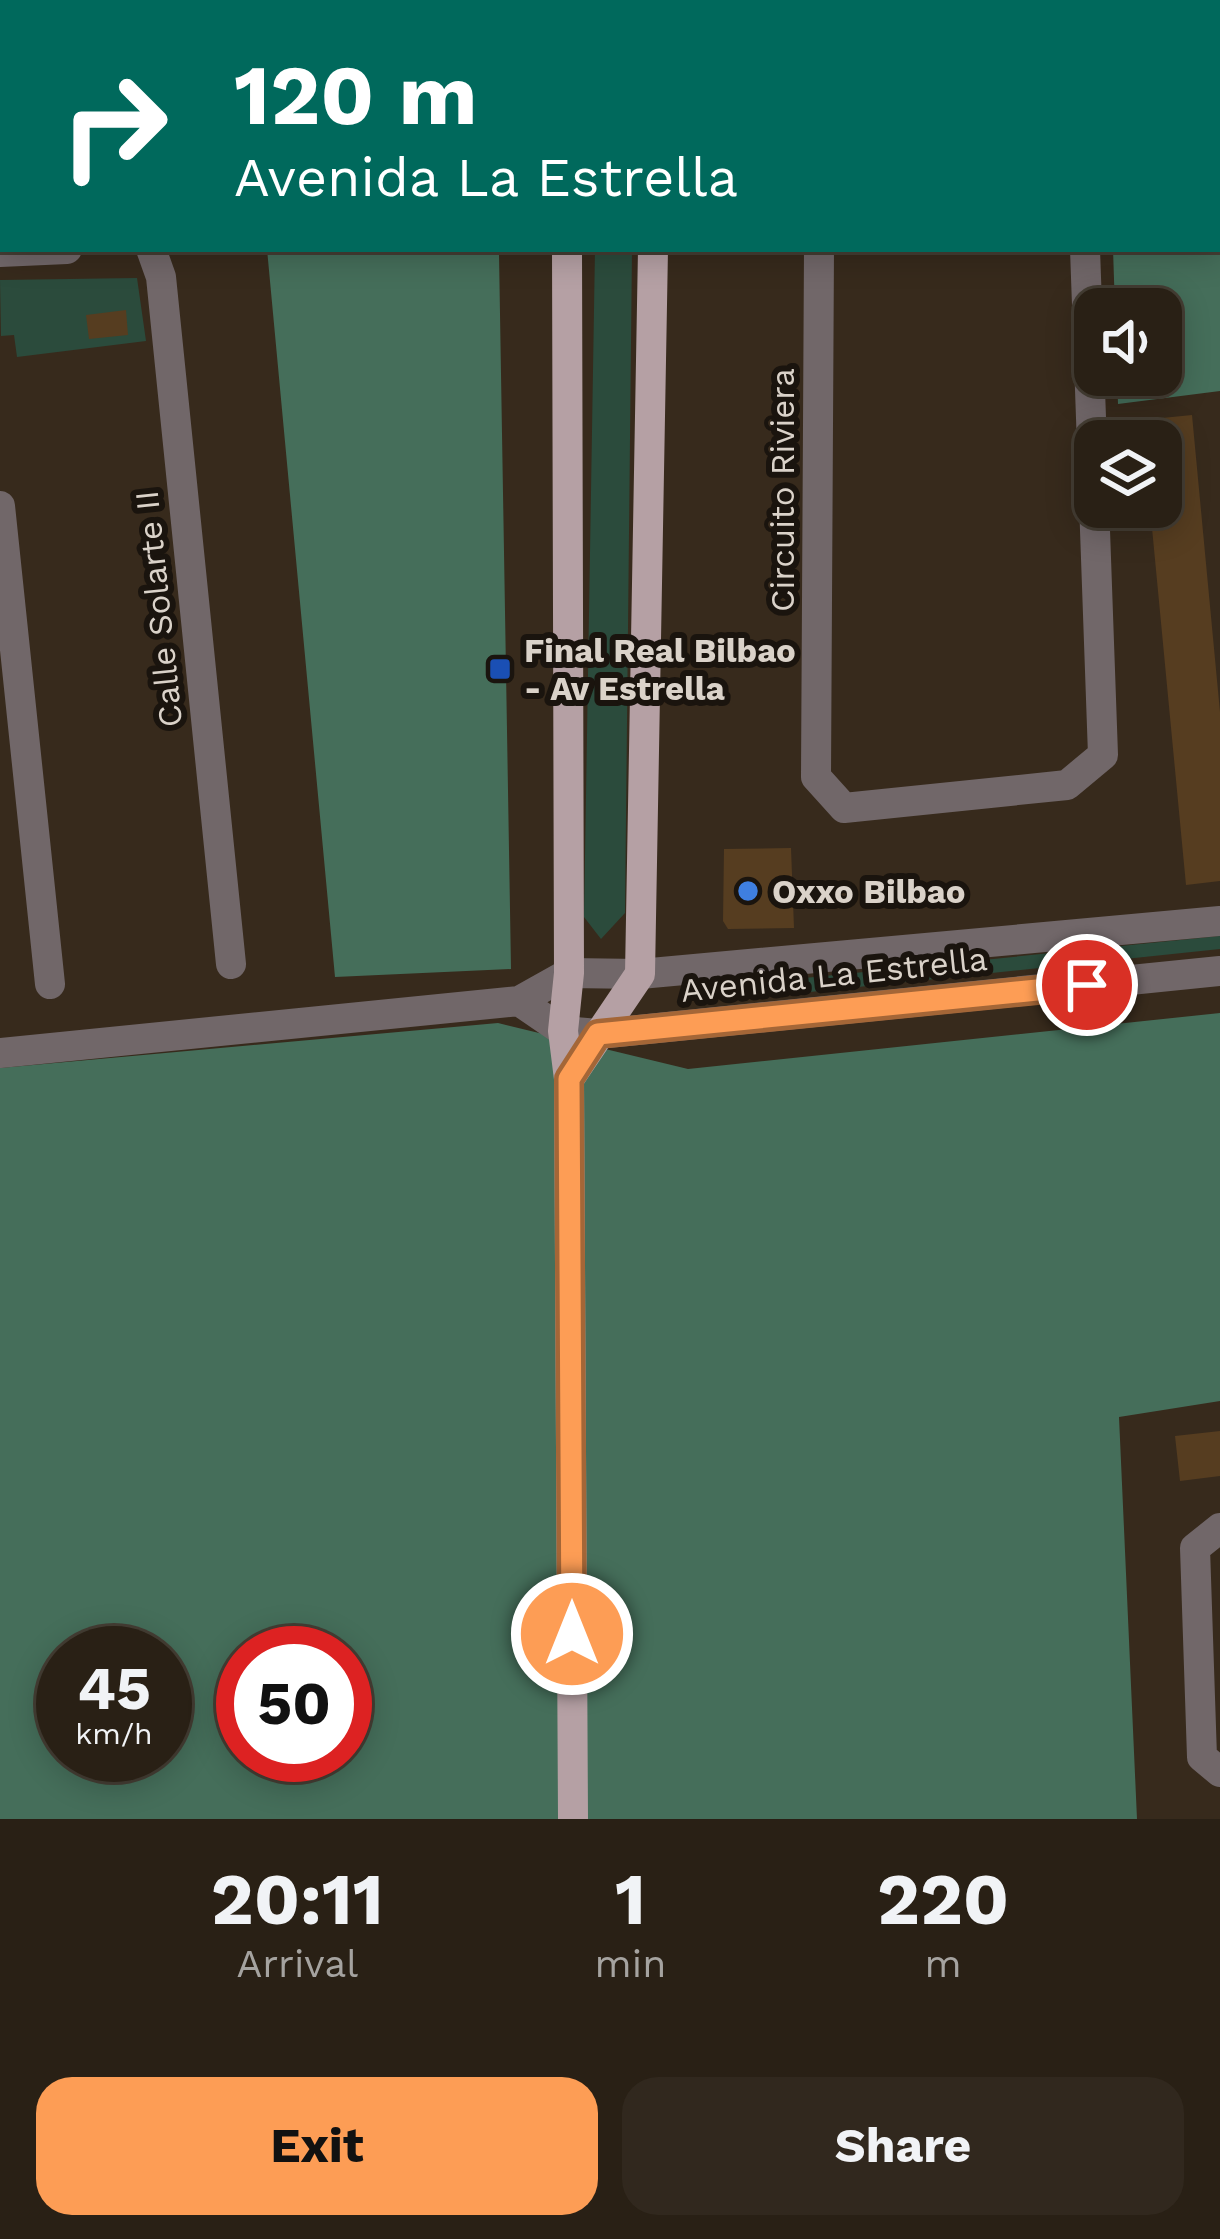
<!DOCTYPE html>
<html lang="en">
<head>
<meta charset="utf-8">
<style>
	:root { --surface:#292015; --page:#31281e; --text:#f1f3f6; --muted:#a5a3a0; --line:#453e34; --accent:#fd9d55 }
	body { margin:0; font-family:"Work Sans",sans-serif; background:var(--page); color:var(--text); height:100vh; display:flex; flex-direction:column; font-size:45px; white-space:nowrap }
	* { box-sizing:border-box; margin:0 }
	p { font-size:39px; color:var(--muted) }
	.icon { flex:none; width:66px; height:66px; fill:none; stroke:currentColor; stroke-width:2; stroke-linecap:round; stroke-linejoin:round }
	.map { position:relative; height:1819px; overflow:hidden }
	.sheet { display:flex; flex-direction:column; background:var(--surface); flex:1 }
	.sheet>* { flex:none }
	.hud { position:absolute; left:0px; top:0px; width:1221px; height:252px; box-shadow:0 6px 30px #0003,0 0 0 3px var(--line); background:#00695c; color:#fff; overflow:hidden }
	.tools { position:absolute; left:1074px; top:288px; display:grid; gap:24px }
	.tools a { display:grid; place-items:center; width:108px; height:108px; border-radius:24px; background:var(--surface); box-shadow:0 6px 30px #0003,0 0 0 3px var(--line); font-size:60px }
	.speed { position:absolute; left:36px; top:1626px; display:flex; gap:24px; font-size:60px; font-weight:700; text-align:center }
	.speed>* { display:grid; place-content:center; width:156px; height:156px; border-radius:50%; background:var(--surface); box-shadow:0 6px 30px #0003,0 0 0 3px var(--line); line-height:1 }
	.speed small { font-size:30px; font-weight:400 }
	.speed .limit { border:18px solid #d22; background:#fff; color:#111 }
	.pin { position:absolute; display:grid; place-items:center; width:102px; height:102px; color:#fff; margin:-51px; border:6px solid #fff; border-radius:50%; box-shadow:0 3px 12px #0007 }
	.me { position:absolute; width:132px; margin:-66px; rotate:0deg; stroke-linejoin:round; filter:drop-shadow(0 0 9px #0008) }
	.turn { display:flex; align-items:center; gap:42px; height:252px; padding:0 36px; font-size:54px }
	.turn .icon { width:156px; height:156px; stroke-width:2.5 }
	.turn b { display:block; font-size:84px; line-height:102px }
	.eta { display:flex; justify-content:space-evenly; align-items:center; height:204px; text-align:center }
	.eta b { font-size:72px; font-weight:700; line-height:84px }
	.primary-button { display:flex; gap:24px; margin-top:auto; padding:24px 36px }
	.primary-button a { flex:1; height:138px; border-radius:36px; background:var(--accent); color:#111; font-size:48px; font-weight:700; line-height:138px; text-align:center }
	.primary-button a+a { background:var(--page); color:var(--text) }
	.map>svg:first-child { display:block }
	.green { fill:#2b4b3c }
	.forest { fill:#456e5a; fill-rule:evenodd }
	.building { fill:#563d20 }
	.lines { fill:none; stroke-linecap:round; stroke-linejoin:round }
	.minor { stroke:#716769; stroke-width:30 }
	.major { stroke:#b5a0a4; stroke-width:30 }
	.route-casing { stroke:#a46637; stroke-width:30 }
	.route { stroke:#fd9d55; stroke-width:21 }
	.transit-dot { fill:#1a4fb4; stroke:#1a140e; stroke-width:4.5 }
	.shop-dot { fill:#3f7fe0; stroke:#1a140e; stroke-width:4.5 }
	.labels { text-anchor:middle; stroke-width:12; stroke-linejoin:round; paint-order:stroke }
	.street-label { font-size:33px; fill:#dad2c9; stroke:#1a140e }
	.poi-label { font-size:33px; font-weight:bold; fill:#dad2c9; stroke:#1a140e; text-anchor:start }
</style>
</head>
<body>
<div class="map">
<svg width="1220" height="1819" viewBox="0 0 1220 1819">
	<rect width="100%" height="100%" fill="#372a1c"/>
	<path class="green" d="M595 249H632L625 913 601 939 584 917Z
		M137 278 146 341 17 357 14 335 1 336 0 280Z
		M1220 936V949L724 1001 717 992 725 986Z"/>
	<path class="forest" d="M1106 0H1220V391L1118 404 1117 375H1161V309H1115L1113 249H1218V3Z
		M267 249H493L499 254 511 969 335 977Z
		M1220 1013V1401L1119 1417 1137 1819H0V1068L498 1023 688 1069ZM63 1653H165V1755H63ZM243 1653H345V1755H243Z"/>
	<path class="building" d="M126 310 128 335 89 339 86 315Z
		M1192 415 1220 712V881L1186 885 1150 507H1161V441H1144L1142 420Z
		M791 848 794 928 728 929 723 921 724 849Z
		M1220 1431V1476L1180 1481 1175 1436Z"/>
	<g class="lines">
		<path class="minor" d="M144 0V3
			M1076 0V3
			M658 3 666 0
			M820 3V0
			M0 23H3
			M151 249 161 277 231 964
			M819 249 816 777 844 808 1067 785 1103 755 1085 249
			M0 252 67 249
			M0 506 50 984
			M1220 921 640 974 569 973 519 1001 563 1031 598 1034 1220 971
			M0 1053 519 1001
			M1220 1528 1195 1548 1202 1757 1220 1772"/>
		<path class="major" d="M575 3V0
			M643 3V0
			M567 249 569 973 563 1031 569 1079 640 974 653 249
			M569 1079 573 1819"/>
	</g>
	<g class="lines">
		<defs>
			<path id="route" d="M572 1634 569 1079 598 1034 1087 985"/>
		</defs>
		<use href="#route" class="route-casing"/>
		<use href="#route" class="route"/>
	</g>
	<rect class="transit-dot" x="488" y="657" width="24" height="24" rx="6"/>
	<circle class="shop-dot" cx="748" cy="891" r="12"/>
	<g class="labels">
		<g class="street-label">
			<text transform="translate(782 490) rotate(-90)" y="12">Circuito Riviera</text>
			<text transform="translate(158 609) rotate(-96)" y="12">Calle Solarte II</text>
			<text transform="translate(834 974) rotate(-6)" y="12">Avenida La Estrella</text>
		</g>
		<g class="poi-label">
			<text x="524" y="662">Final Real Bilbao<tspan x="524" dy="38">- Av Estrella</tspan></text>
			<text x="772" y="903">Oxxo Bilbao</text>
		</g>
	</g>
</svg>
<div class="tools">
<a><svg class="icon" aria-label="sound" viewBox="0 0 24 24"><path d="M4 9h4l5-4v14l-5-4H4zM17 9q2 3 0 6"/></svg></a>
<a><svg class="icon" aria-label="layers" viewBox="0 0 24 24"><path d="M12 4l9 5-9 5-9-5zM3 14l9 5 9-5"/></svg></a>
</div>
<div class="speed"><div>45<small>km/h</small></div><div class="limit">50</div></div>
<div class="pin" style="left:1087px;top:985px;background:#d93025"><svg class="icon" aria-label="arrive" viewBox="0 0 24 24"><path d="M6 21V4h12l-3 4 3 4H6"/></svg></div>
<svg class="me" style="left:572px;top:1634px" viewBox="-20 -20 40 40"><circle r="17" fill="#fd9d55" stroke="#fff" stroke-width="3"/><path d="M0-11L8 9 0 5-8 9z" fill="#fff"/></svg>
<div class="hud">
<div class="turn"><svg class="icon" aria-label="right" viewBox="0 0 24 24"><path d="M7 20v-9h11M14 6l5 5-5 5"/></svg><div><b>120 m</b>Avenida La Estrella</div></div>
</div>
</div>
<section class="sheet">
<div class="eta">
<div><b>20:11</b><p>Arrival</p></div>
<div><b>1</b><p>min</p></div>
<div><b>220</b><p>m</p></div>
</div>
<div class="primary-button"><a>Exit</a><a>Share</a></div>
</section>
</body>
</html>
